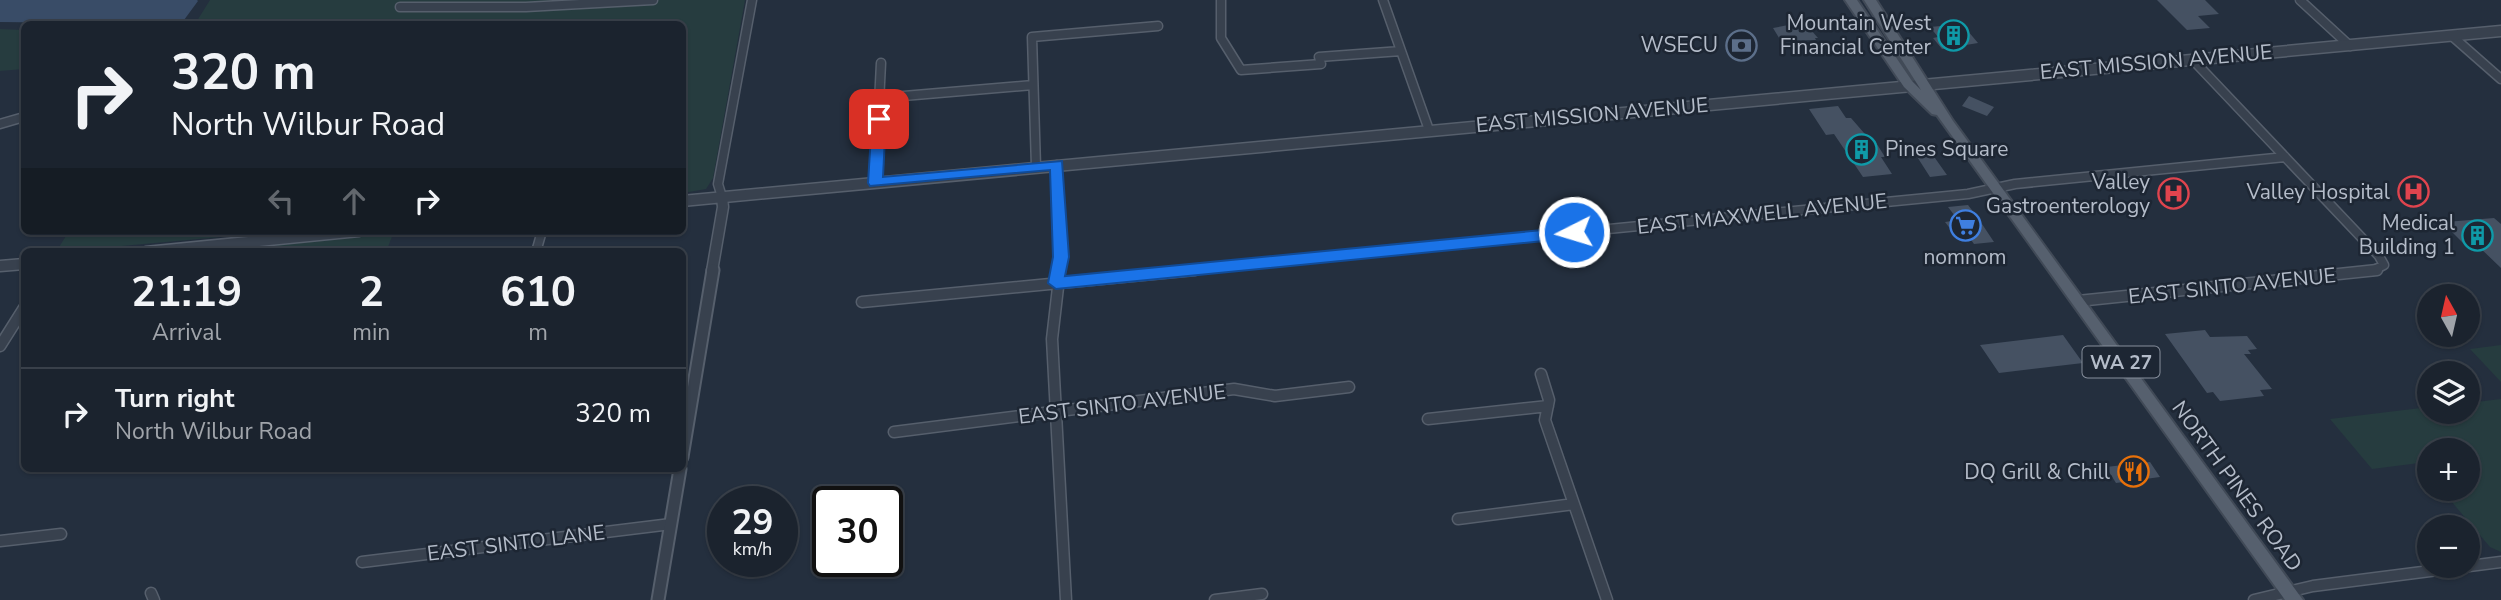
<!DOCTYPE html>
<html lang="en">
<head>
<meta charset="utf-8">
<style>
	:root { --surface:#1b232e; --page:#242b36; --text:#f1f3f6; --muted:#a0a4aa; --line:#39404a }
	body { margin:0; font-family:"Nunito Sans",sans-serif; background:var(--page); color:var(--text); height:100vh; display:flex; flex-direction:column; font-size:26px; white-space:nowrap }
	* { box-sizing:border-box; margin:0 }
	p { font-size:23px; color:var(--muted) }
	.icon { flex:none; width:38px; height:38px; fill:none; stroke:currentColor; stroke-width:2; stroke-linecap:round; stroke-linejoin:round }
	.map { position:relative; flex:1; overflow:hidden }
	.drawer { position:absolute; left:21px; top:248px; width:665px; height:224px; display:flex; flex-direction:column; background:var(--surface); border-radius:10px; box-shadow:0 2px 5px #0004,0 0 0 2px var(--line) }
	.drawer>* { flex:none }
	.top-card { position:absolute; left:21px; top:21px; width:665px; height:214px; border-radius:10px; box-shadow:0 2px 5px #0004,0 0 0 2px var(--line); background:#1b232e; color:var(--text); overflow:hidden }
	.needle { width:46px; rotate:352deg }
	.tools { position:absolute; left:2417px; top:284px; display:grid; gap:14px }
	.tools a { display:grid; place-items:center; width:63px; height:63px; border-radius:50%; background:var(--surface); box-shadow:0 2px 5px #0004,0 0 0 2px var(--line); font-size:35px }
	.speed { position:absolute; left:707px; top:486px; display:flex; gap:14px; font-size:35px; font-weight:700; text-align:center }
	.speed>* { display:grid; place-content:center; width:91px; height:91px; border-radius:50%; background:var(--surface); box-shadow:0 2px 5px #0004,0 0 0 2px var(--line); line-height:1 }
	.speed small { font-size:18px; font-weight:400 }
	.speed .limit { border:4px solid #111; border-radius:10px; background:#fff; color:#111 }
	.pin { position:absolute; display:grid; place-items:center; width:60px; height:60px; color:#fff; margin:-30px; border-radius:14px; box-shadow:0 4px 10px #0006 }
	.me { position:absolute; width:77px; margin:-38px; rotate:265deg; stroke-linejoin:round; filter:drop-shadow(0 0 5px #0008) }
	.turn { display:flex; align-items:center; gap:24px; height:147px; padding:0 35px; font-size:32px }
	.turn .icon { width:91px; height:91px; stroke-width:2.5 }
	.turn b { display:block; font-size:49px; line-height:60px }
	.lanes { display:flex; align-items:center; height:66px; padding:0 35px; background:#0003; justify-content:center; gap:35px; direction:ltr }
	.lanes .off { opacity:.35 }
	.eta { display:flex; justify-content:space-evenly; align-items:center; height:119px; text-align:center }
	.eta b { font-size:42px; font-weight:700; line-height:49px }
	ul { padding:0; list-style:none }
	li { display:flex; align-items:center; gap:21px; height:91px; padding:0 35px; border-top:2px solid var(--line) }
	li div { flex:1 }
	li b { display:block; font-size:26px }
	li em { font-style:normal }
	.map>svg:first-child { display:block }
	.green { fill:#263c3f }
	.water { fill:#394c67 }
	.building { fill:#455162 }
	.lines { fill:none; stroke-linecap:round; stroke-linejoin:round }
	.minor-far1-casing { stroke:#565f6c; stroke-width:11 }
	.minor-casing { stroke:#565f6c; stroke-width:13 }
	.tertiary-far1-casing { stroke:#565f6c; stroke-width:13 }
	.tertiary-casing { stroke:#565f6c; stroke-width:15 }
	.primary-casing { stroke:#414a57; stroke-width:4 }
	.minor-far1 { stroke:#38414e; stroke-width:8 }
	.minor { stroke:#38414e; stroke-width:10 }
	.tertiary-far1 { stroke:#38414e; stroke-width:10 }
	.tertiary { stroke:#38414e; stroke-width:11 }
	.primary { fill:#56606e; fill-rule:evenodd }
	.route { fill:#1a73e8; stroke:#114b97; stroke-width:2 }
	.labels { text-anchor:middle; stroke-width:5; stroke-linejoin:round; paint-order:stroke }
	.shield { fill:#1d2633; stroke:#878f9c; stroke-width:2 }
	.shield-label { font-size:19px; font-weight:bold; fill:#b4bcc9 }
	.poi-label { font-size:21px; fill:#b4bcc9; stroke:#1d2633; text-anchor:end }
	.street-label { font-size:21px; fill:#b4bcc9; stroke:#1d2633 }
</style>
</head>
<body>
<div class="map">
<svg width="2501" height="600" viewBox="0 0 2501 600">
	<rect width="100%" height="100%" fill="#242f3e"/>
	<path class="green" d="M210 0H745L713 178 706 189 683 193 682 24H195Z
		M0 29 24 30V69L0 71Z
		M69 231H285L56 252Z
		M393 234 386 252H224L225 250Z
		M2501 345V382L2470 349Z
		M2501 399V552L2490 547 2440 488H2468V450H2429V475L2419 463 2372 469 2330 419 2429 407V411H2468V403Z"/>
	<path class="water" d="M0 0H197L198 1 184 20 173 24 0 22Z"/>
	<path class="building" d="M2157 0H2205L2219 14 2198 16 2210 28 2187 30Z
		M1804 22 1818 38H1815L1816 40 1781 41 1773 28Z
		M1962 24 1978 43 1942 49 1933 38 1938 37 1930 27Z
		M1969 96 1994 107 1987 116 1962 106Z
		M1838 106 1846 118H1851L1871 141H1875L1885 157H1881L1892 174 1863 177 1834 134 1826 135 1809 109Z
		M1930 151 1947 175 1930 177 1914 152Z
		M1968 205 1978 218 1994 242 1974 244 1964 230 1952 231 1945 222 1958 220 1948 207Z
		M2494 218 2501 224V268L2476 244 2465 245 2446 226H2449L2446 222Z
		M2205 330 2210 337 2247 336 2257 349 2248 350 2251 354H2244L2272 389 2260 390 2264 396 2220 401 2213 392 2207 393 2165 334Z
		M2063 335 2083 363 1999 373 1980 345Z
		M2150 462 2160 477 2116 483 2106 467Z"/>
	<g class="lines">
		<defs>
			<path id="minor-far1" d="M1221 0V38L1241 70 1321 64 1319 57 1401 51
				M1383 0 1429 130
				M2300 0 2350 46
				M400 7H526L653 0
				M2452 36 2501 79
				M2193 60 2379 256 2384 265 2372 271
				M880 98 1033 85
				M0 124 24 117
				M1057 165 1059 271
				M1036 167 1032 37 1158 26
				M875 182 881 63
				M722 197 718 184 752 0
				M536 252 542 231
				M1177 271 1968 194 2015 184 2285 157"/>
			<path id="minor" d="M1060 270 1052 339 1066 600
				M2078 301 2377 270
				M862 302 1195 270
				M0 346 24 308
				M1541 374 1549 400 1545 420 1607 600
				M1428 419 1548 406
				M894 432 1234 389 1275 396 1349 387
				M1458 519 1574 504
				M0 541 61 534
				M362 562 671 524
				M151 593 154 600
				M1215 600 1262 594
				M2254 600 2313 586 2501 562"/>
			<path id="tertiary-far1" d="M682 201 2501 31
				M146 252 359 231
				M0 266 24 264
				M712 271 723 207 722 197"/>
			<path id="tertiary" d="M682 457 713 270
				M658 600 680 469"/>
			<path id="primary" d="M1845 0H1857L1912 81 1921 90 1864 0H1876L1953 121 2303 600H2285L1937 115 1932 114 1904 87Z"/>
		</defs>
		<use href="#minor-far1" class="minor-far1-casing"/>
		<use href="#minor" class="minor-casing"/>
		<use href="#tertiary-far1" class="tertiary-far1-casing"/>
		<use href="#tertiary" class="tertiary-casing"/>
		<use href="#primary" class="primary-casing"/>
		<use href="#minor-far1" class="minor-far1"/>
		<use href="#minor" class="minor"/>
		<use href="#tertiary-far1" class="tertiary-far1"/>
		<use href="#tertiary" class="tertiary"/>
		<use href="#primary" class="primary"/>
	</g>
	<path class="route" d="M879 114 886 119 883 177 1062 161 1069 257 1065 276 1574 227 1581 232 1574 238 1056 289 1048 283 1053 257 1050 170 870 186 868 183 872 119Z"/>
	<defs>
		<symbol id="building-ring" viewBox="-11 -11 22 22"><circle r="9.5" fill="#1d2633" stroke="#0f9aa8" stroke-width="1.5"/><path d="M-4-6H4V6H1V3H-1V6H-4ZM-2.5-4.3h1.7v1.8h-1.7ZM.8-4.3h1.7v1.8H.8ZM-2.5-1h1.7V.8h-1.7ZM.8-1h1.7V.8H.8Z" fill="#0f9aa8"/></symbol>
		<symbol id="bank-ring" viewBox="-11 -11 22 22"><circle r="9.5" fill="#1d2633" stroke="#5c6f8a" stroke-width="1.5"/><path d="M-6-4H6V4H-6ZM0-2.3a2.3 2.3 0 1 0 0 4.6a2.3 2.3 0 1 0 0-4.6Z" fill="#5c6f8a"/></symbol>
		<symbol id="hospital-ring" viewBox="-11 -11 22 22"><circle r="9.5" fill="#1d2633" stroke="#e0444e" stroke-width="1.5"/><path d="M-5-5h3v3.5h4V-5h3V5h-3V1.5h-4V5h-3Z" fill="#e0444e"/></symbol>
		<symbol id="supermarket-ring" viewBox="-11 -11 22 22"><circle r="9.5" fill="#1d2633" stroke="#3f7fe0" stroke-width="1.5"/><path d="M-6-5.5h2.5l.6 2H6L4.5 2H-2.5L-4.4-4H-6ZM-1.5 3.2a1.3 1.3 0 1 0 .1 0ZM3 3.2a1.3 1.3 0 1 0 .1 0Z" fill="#3f7fe0"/></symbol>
		<symbol id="restaurant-ring" viewBox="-11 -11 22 22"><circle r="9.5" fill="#1d2633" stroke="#e8710a" stroke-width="1.5"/><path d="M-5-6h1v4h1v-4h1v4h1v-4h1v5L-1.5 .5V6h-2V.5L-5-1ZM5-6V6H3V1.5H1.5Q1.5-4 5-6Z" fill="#e8710a"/></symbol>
	</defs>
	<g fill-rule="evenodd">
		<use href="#building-ring" x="1936" y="18" width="35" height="35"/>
		<use href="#bank-ring" x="1724" y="28" width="35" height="35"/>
		<use href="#building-ring" x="1844" y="132" width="35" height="35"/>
		<use href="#hospital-ring" x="2396" y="174" width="35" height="35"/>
		<use href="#hospital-ring" x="2156" y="176" width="35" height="35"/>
		<use href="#supermarket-ring" x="1948" y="208" width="35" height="35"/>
		<use href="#building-ring" x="2460" y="218" width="35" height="35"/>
		<use href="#restaurant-ring" x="2116" y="454" width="35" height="35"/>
	</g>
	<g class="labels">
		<rect class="shield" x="2082.5" y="346.5" width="77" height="31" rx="5"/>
		<g class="shield-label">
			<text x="2121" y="369">WA 27</text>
		</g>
		<g class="poi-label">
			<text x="1931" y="30">Mountain West<tspan x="1931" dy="24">Financial Center</tspan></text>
			<text x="1718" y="52">WSECU</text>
			<text x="1885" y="156" text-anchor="start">Pines Square</text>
			<text x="2150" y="189">Valley<tspan x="2150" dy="24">Gastroenterology</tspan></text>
			<text x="2390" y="199">Valley Hospital</text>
			<text x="2455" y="230">Medical<tspan x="2455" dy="24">Building 1</tspan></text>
			<text x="1965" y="264" text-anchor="middle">nomnom</text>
			<text x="2110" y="479">DQ Grill &amp; Chill</text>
		</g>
		<g class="street-label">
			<text transform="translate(2156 62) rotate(-5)" y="7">EAST MISSION AVENUE</text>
			<text transform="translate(1592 115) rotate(-5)" y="7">EAST MISSION AVENUE</text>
			<text transform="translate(1762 214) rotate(-6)" y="7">EAST MAXWELL AVENUE</text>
			<text transform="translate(2232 286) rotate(-6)" y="7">EAST SINTO AVENUE</text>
			<text transform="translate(1122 404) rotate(-7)" y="7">EAST SINTO AVENUE</text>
			<text transform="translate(2237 486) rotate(54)" y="7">NORTH PINES ROAD</text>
			<text transform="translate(516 543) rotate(-7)" y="7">EAST SINTO LANE</text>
		</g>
	</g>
</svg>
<div class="tools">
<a><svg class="needle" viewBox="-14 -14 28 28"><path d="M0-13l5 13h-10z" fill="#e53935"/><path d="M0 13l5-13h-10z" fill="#a0a4aa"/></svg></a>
<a><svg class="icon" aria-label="layers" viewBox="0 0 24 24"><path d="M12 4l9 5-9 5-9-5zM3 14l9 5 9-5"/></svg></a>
<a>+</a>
<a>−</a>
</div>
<div class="speed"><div>29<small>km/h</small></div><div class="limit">30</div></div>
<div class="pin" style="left:879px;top:119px;background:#d93025"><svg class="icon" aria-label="arrive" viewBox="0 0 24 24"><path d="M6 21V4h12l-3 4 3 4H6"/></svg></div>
<svg class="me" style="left:1574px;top:232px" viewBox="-20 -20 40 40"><circle r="17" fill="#1a73e8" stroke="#fff" stroke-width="3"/><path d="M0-11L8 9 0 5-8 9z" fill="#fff"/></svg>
<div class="top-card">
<div class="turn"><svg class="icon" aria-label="right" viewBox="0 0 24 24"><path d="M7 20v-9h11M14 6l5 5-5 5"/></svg><div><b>320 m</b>North Wilbur Road</div></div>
<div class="lanes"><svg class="icon off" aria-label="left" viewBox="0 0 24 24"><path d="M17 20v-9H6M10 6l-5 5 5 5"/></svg><svg class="icon off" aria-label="ahead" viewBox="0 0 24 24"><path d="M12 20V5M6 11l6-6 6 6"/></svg><svg class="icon" aria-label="right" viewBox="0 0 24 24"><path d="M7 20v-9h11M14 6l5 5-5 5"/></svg></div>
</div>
<section class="drawer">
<div class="eta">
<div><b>21:19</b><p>Arrival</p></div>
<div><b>2</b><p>min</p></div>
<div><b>610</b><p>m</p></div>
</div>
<ul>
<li><svg class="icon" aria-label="right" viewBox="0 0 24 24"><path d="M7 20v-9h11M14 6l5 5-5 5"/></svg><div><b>Turn right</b><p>North Wilbur Road</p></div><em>320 m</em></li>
</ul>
</section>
</div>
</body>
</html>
